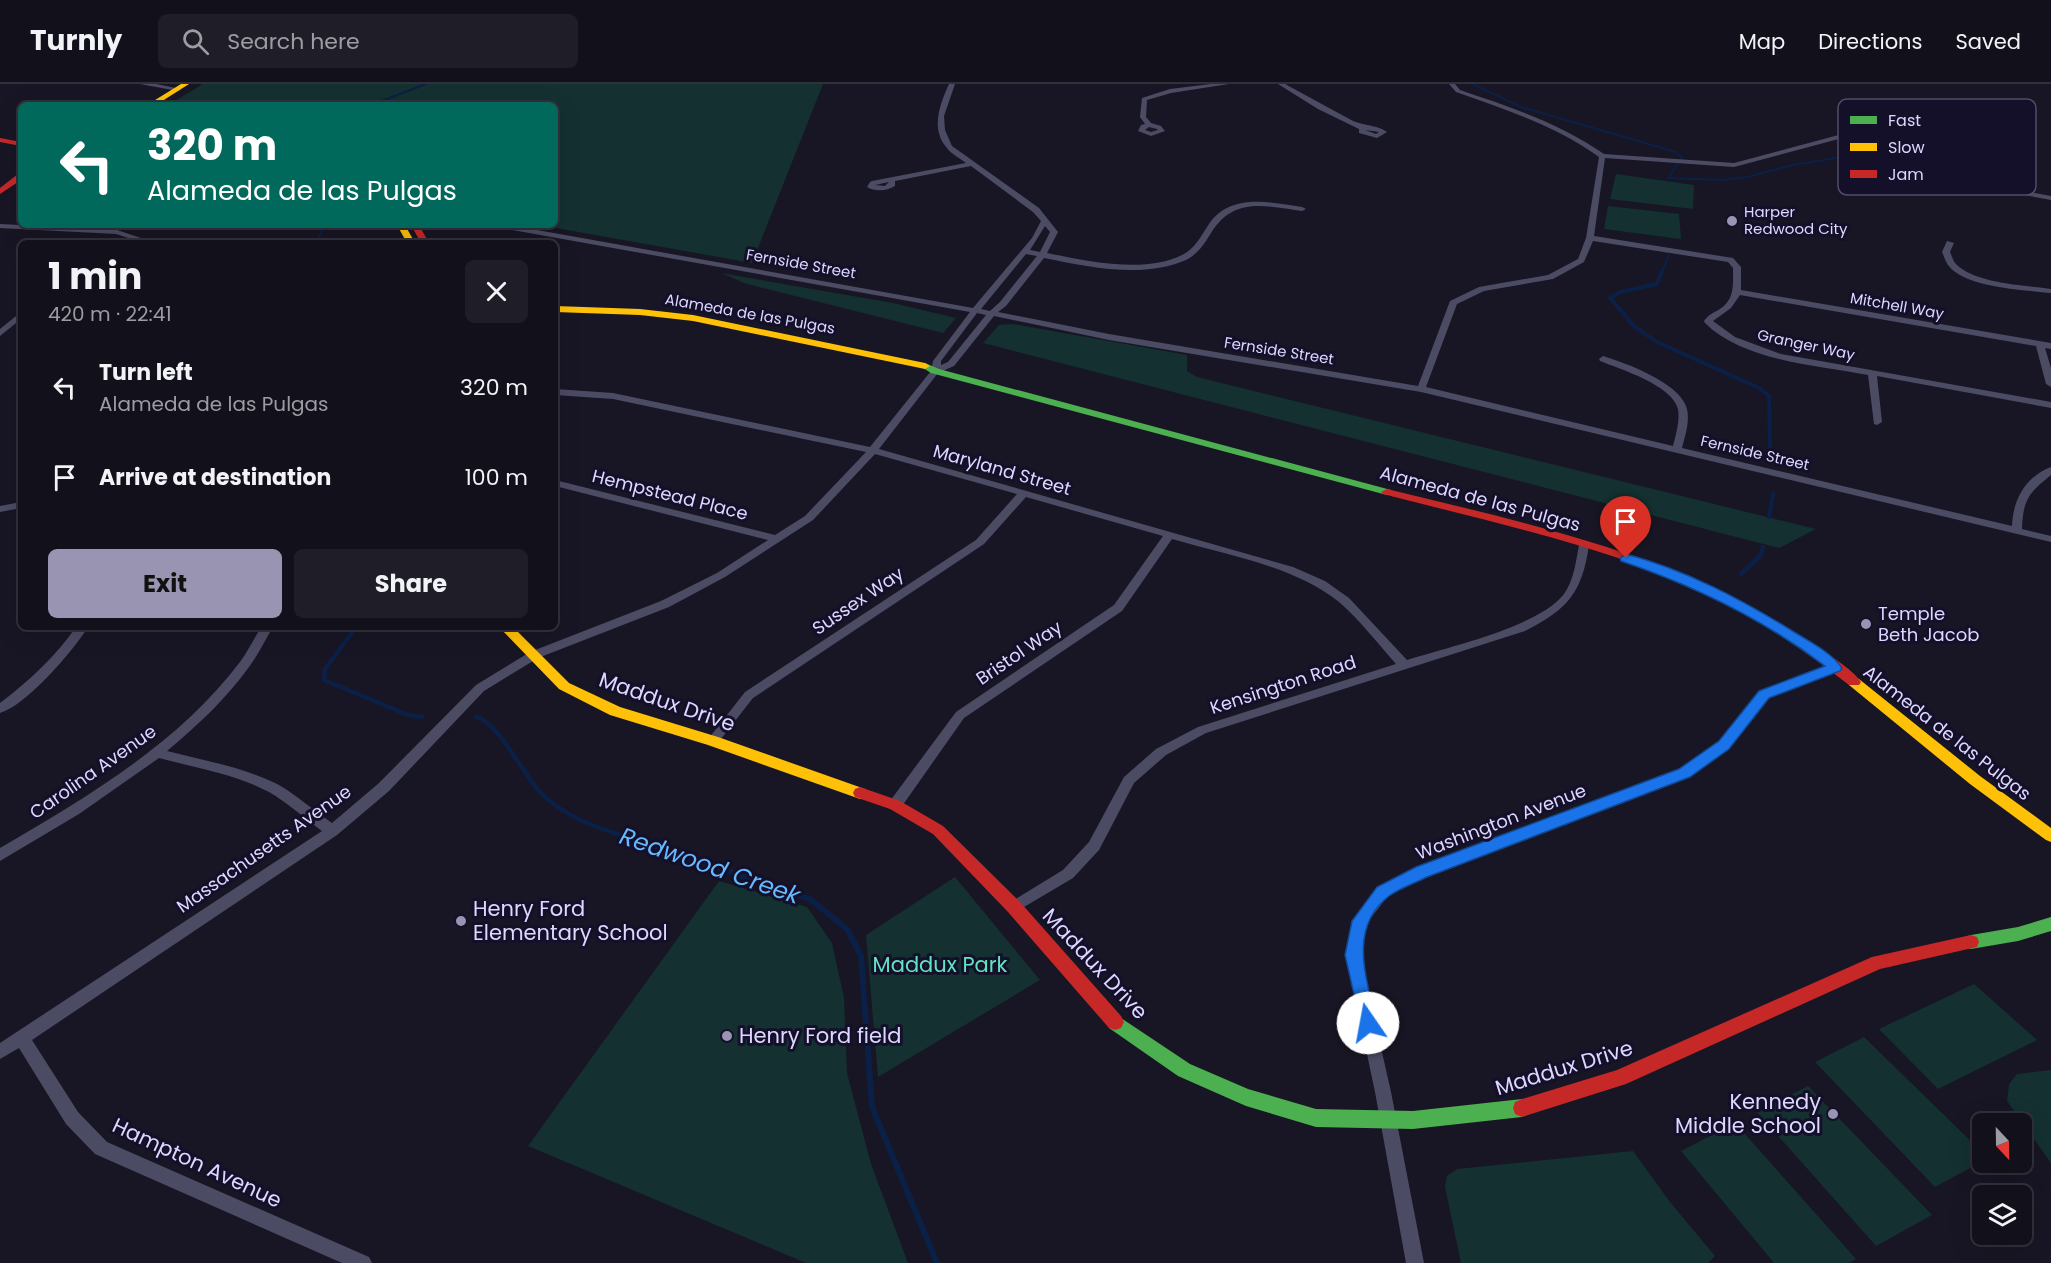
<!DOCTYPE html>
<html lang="en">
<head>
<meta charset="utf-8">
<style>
	:root { --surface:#12101b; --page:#1f1e28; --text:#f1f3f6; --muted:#9c9da3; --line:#31303a; --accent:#9894b2 }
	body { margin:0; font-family:Poppins,sans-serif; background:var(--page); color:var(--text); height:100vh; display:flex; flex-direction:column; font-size:22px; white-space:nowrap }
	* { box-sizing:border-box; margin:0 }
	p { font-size:20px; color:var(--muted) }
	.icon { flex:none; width:33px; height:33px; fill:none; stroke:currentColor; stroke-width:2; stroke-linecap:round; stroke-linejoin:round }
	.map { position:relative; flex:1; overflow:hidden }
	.sheet { position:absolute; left:18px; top:156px; width:540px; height:390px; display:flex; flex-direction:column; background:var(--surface); border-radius:9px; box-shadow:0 6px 24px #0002,0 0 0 2px var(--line) }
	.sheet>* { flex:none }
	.guide { position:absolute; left:18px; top:18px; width:540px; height:126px; border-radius:9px; box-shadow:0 6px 24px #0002,0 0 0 2px var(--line); background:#00695c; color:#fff; overflow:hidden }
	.needle { width:39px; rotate:158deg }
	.fabs { position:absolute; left:1972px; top:1029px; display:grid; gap:12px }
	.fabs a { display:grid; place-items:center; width:60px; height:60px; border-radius:9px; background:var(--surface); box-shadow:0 6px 24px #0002,0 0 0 2px var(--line); font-size:30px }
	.pin { position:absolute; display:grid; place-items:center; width:51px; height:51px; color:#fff; margin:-62px -26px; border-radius:50% 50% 50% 0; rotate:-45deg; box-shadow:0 0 6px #0007 }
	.pin .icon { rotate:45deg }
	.me { position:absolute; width:66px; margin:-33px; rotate:348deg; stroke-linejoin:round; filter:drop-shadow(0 0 4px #0008) }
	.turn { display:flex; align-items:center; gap:21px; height:126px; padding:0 30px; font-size:27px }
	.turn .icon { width:78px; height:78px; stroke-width:2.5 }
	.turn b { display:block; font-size:42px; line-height:51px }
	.round { display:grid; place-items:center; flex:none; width:63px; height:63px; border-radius:9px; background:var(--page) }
	.head { display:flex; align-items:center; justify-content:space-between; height:102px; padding:0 30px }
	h1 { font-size:36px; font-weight:700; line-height:45px }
	.primary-button { display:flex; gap:12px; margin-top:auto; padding:12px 30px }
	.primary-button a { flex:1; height:69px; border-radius:9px; background:var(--accent); color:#111; font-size:24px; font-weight:700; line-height:69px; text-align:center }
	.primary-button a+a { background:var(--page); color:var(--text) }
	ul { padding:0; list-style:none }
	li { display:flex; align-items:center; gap:18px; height:90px; padding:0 30px }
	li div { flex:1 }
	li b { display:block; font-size:22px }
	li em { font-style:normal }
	header { display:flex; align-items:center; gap:36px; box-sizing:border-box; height:84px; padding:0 30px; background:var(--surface); border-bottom:2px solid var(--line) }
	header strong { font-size:28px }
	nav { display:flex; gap:33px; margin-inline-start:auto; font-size:21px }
	.search { width:420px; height:54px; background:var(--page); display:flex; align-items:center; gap:15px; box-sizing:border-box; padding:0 21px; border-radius:9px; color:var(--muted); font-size:22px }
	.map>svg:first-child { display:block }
	.green { fill:#143030 }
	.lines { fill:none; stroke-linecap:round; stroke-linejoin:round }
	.stream-far3 { stroke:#0b2046; stroke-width:2 }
	.stream-far2 { stroke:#0b2046; stroke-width:4 }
	.stream-far1 { stroke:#0b2046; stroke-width:4.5 }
	.stream { stroke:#0b2046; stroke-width:6 }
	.street { fill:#4c4b64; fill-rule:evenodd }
	.fast { fill:#4caf50; fill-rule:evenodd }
	.slow { fill:#ffc107; fill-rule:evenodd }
	.jam { fill:#c62828; fill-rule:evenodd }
	.route { fill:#1a73e8; stroke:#114b97; stroke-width:1.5 }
	.poi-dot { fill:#9894b2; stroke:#14102a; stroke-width:2 }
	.labels { text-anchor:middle; stroke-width:6; stroke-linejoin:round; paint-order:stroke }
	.far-poi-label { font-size:15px; fill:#ddd8ff; stroke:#14102a; text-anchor:start }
	.far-street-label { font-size:15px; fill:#ddd8ff; stroke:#14102a }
	.street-label { font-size:18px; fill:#ddd8ff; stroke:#14102a }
	.poi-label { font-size:18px; fill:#ddd8ff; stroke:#14102a; text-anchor:start }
	.near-street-label { font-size:21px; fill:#ddd8ff; stroke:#14102a }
	.near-poi-label { font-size:21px; fill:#ddd8ff; stroke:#14102a; text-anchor:start }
	.near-park-label { font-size:21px; fill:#61e3c2; stroke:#14102a }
	.near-water-label { font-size:24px; font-style:italic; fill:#66b9ff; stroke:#14102a }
	.key { fill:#14102a; stroke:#504c6a; stroke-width:1.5 }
	.key-label { font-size:16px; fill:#ddd8ff }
</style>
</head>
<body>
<header>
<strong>Turnly</strong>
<div class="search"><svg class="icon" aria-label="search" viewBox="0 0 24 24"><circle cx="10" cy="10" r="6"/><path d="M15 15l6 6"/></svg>Search here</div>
<nav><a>Map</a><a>Directions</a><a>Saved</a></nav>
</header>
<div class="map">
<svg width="2051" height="1179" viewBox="0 0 2051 1179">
	<rect width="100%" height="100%" fill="#181624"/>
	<path class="green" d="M203 0H823L752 179 539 141H555V21H168Z
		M1616 90 1694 101 1693 125 1610 115Z
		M1608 122 1679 130 1681 155 1604 145Z
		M721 189 893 219 956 234 943 249 747 200Z
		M1013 240 1187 271V287L1197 293 1816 445 1779 464 983 259 999 241Z
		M955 793 1040 896 878 993 866 851Z
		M719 797 807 823 832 859 844 914 847 989 871 1080 908 1179H806L528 1062Z
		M1974 900 2037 956 1938 1005 1879 945Z
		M1864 953 1983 1069V1077L1935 1103 1815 978Z
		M2051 986V1079L2007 1017 2009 1000 2017 990Z
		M1808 1002 1932 1131 1876 1162 1757 1028Z
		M1735 1039 1856 1175 1849 1179H1774L1681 1067Z
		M1633 1067 1670 1118 1715 1172 1708 1179H1461L1445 1103 1447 1092 1457 1085Z"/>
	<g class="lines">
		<path class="stream-far3" d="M1473 0 1521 23 1676 68 1682 74 1668 94 1723 96 1747 93 1793 81 1861 70 1891 60
			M371 21 426 0
			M315 141 322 146 318 155 320 159
			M1662 188 1669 171"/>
		<path class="stream-far2" d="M1662 187 1657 200 1620 208 1610 214 1633 241 1655 257 1759 304 1769 312 1770 368
			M1769 433 1773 410"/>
		<path class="stream-far1" d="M1741 490 1760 472 1763 463
			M356 543 325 585 324 596 408 631 422 633
			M476 633C497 636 524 692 541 709 568 736 604 746 640 757"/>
		<path class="stream" d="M635 755 810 815 847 845 861 872 872 1023 937 1179"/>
		<path class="street" d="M140 0H156L181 5 178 7Z
			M949 0H955L944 32 945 46 952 62 1039 124 1058 148 1047 169C1086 177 1145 190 1182 171 1195 165 1201 152 1209 140 1230 109 1270 118 1302 123L1306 125 1302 127C1265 122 1234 112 1211 149 1205 159 1197 171 1186 176 1142 195 1089 183 1044 174L1006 222 998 228 1109 250 1418 302 1450 217 1479 203 1548 191 1578 175 1586 154 1599 73C1555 41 1506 26 1456 8L1449 0H1455L1460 6C1510 23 1560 39 1604 70L1734 79 1846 49 1889 50 1937 42 1961 50V55L1929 86 1930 89 2051 112V116L1925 92 1923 85 1956 54 1937 46 1889 54 1846 53 1734 83 1605 74 1594 152 1733 174 1741 183V206L2051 259V265L2045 264 2051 284V303L2046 300 2036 262 1740 211 1731 224 1713 237 1735 253 1781 270 2051 318V324L1877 292 1882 338 1877 341 1874 340 1868 291C1816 281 1743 277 1705 239L1704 237C1708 231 1713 229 1720 225 1735 215 1733 200 1733 184L1728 178 1593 157 1584 178 1553 195 1484 207 1457 220 1426 303 1673 362C1676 350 1680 337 1678 325 1672 301 1620 285 1600 277L1599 275 1603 272C1626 279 1677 298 1686 322 1691 335 1685 352 1682 364L2012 442C2013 416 2025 393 2051 383V391C2029 409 2023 415 2022 445L2051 452V458L1421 308 1109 256 994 232 954 282 938 289 879 365 1293 483 1325 497 1349 514 1407 576C1447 563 1539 543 1564 510 1574 496 1576 477 1579 461L1584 458 1589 461C1582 509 1568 525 1525 547L1206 649 1166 671 1134 699 1099 766 1073 794 1014 829 1009 827 1007 823 1009 819 1063 786 1089 758 1124 693 1156 665 1198 643 1396 580C1378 560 1359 535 1339 518 1294 482 1227 471 1172 455L1122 527 964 634 900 725 895 726 890 725 888 721 890 717 956 628 1114 521 1163 452 1026 413 984 460 753 614 717 660H709L707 657 709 654 745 608 976 456 1017 410 875 370 813 436 725 493 669 523 538 574 484 607 389 707 337 751 32 956 78 1028 107 1058 369 1173 372 1179H342L95 1070 66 1040 19 964 0 975V959L322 747C304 734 288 719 269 708 235 690 196 684 159 674L79 730 0 777V764C87 713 178 660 240 578 248 567 254 555 261 543H273C265 556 258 571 249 583 226 615 197 642 167 667 205 677 244 683 279 701 298 712 314 727 332 739L379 699 476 601 530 568 661 517 717 489 768 456 555 402V396L775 451 805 432 866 368 613 315 555 311V305L613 309 870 363 931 287 933 277 970 228 496 143 492 141H509L973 224 1032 154 1041 137 1033 128 971 82 895 97V102C887 107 875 108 867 103L870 98 872 97 966 79C960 74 951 70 947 64 930 45 940 20 949 0ZM889 98 885 102 875 101ZM1045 142 1050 148 1040 168 1030 166ZM1026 170 1037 172 1000 218 990 227 981 225ZM977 229 986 231 948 278 941 281V277Z
			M1211 0H1229L1171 9 1147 16 1146 33 1151 39 1161 42 1165 47 1151 52 1138 47 1141 41 1145 40 1140 33 1142 14 1170 5ZM1149 43 1157 45 1158 46 1151 48 1145 46Z
			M1278 0H1285L1353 37C1364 42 1378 41 1387 48L1377 54 1359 49V45L1318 25ZM1365 46 1379 48 1376 50Z
			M0 140 117 146 156 159H144L116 150 0 144Z
			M1947 157 1954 159 1950 168C1952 172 1953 177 1956 180 1976 200 2024 201 2051 205V209C2024 206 1965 204 1948 181 1945 177 1944 172 1942 168Z
			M21 228V235L0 252V245Z
			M21 418V424L0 428V422Z
			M76 543H88C73 567 27 621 0 629V619C29 597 55 573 76 543Z
			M1835 579 1839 580 1841 583 1839 586 1768 613 1728 664 1690 692 1426 792 1388 812 1367 839 1360 871 1391 1008 1424 1179H1406L1375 1008 1346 871 1353 837 1378 804 1416 784 1680 686 1720 658 1760 607Z"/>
		<path class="fast" d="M925 279 939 285 1391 406 1393 408 1387 411 1383 410 931 289 920 282Z
			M2051 833V847L2018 857 1971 865 1965 863 1963 858 1965 853 1971 851 2018 843Z
			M1115 930 1190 980 1248 1005 1316 1025 1413 1027 1522 1015 1529 1018 1531 1024 1529 1030 1522 1033 1413 1045 1316 1043 1246 1022 1178 992 1109 944 1106 938 1109 932Z"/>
		<path class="slow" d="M181 0H189L156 21H147Z
			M397 141H405L415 159H407Z
			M555 222 640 225 693 231 925 279 930 282 925 285 693 237 640 231 555 228Z
			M499 543H513L569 599 620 623 718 653 865 705 867 709 865 713 860 715 708 661 610 631 559 605Z
			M1854 593 1859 595 1980 692 2051 744V758L2046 756 1970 700 1849 601 1847 598 1849 595Z"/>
		<path class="jam" d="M0 54 21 58V62L0 58Z
			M18 90H21V96L0 110V104Z
			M411 141H419L429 159H421Z
			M1387 405C1534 441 1684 472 1811 559 1825 569 1852 584 1861 598L1859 601H1849C1810 571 1769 541 1725 518 1618 464 1498 440 1383 410L1381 408Z
			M860 703 900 717 943 742 1020 818 1121 932 1124 938 1121 944 1115 946 1109 944 1008 828 933 750 890 725 855 713 853 709 855 705Z
			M1971 851 1977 853 1979 858 1977 863 1880 885 1626 1000 1522 1033 1515 1030 1513 1024 1515 1018 1522 1015 1617 986 1872 873Z"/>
	</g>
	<path class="route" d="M1626 470C1686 486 1741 515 1794 548 1809 557 1832 569 1842 584L1840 587 1769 614 1729 665 1690 693 1427 793C1415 799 1400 804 1389 812 1347 844 1367 897 1377 939L1374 945 1368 947 1362 945 1345 871 1352 837 1377 803 1416 783 1679 685 1719 657 1759 607 1825 582C1763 535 1695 502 1621 477L1620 474Z"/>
	<g class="poi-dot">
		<circle cx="1732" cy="137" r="6"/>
		<circle cx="1866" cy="540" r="6"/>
		<circle cx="461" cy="837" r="6"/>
		<circle cx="727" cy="952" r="6"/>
		<circle cx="1833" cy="1030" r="6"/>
	</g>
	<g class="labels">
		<g class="far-poi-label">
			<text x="1744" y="133">Harper<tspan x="1744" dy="17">Redwood City</tspan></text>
		</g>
		<g class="far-street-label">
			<text transform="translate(801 180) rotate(10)" y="5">Fernside Street</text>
			<text transform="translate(1897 222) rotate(10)" y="5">Mitchell Way</text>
			<text transform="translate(750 230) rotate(10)" y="5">Alameda de las Pulgas</text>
			<text transform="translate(1806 261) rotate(12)" y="5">Granger Way</text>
			<text transform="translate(1279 267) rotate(9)" y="5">Fernside Street</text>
			<text transform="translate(1755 369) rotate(13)" y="5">Fernside Street</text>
		</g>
		<g class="street-label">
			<text transform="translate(1002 386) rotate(16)" y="6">Maryland Street</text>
			<text transform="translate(670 411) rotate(14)" y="6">Hempstead Place</text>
			<text transform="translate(1480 415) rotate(15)" y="6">Alameda de las Pulgas</text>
			<text transform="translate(858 517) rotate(-34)" y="6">Sussex Way</text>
			<text transform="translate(1019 569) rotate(-34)" y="6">Bristol Way</text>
			<text transform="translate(1283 601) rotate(-18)" y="6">Kensington Road</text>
			<text transform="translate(1947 649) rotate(38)" y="6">Alameda de las Pulgas</text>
			<text transform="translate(93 688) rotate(-35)" y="6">Carolina Avenue</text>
			<text transform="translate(1501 738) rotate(-21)" y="6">Washington Avenue</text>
			<text transform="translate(264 765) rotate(-35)" y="6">Massachusetts Avenue</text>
		</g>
		<g class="poi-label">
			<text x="1878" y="536">Temple<tspan x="1878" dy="21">Beth Jacob</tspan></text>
		</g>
		<g class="near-street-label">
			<text transform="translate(667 618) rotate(19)" y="7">Maddux Drive</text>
			<text transform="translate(1095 880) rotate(47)" y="7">Maddux Drive</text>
			<text transform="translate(1564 984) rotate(-17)" y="7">Maddux Drive</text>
			<text transform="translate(197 1079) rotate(25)" y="7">Hampton Avenue</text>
		</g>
		<g class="near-poi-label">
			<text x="473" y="832">Henry Ford<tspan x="473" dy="24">Elementary School</tspan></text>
			<text x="739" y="959">Henry Ford field</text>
			<text x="1821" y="1025" text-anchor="end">Kennedy<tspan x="1821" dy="24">Middle School</tspan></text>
		</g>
		<g class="near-park-label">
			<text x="940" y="888">Maddux Park</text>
		</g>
		<g class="near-water-label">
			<text transform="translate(710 782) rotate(19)" y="8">Redwood Creek</text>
		</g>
	</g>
	<rect x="1838" y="15" width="198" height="96" rx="9" class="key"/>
	<rect x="1850" y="32" width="27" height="8" fill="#4caf50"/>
	<rect x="1850" y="59" width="27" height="8" fill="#ffc107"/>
	<rect x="1850" y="86" width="27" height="8" fill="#c62828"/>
	<g class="key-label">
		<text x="1888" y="42">Fast</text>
		<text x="1888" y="69">Slow</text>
		<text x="1888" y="96">Jam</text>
	</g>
</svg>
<div class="fabs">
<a><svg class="needle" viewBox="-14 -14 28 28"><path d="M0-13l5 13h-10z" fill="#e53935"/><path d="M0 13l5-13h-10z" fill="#9c9da3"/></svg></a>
<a><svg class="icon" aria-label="layers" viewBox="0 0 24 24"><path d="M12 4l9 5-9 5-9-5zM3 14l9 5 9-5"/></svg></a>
</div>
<div class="pin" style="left:1626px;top:474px;background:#d93025"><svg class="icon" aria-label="arrive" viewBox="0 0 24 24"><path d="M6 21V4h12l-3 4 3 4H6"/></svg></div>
<svg class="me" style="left:1368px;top:939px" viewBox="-20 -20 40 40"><circle r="19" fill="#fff"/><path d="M0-13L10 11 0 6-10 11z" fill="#1a73e8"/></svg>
<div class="guide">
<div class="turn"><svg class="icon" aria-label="left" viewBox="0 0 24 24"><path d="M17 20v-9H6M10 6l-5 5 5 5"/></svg><div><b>320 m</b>Alameda de las Pulgas</div></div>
</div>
<section class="sheet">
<div class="head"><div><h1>1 min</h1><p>420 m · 22:41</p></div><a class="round"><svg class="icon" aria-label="close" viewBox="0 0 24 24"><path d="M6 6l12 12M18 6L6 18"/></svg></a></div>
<ul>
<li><svg class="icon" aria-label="left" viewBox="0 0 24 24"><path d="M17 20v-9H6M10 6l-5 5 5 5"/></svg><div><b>Turn left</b><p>Alameda de las Pulgas</p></div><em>320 m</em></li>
<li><svg class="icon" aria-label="arrive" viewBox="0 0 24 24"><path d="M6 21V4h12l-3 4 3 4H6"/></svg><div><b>Arrive at destination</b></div><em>100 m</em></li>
</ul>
<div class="primary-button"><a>Exit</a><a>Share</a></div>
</section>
</div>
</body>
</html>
